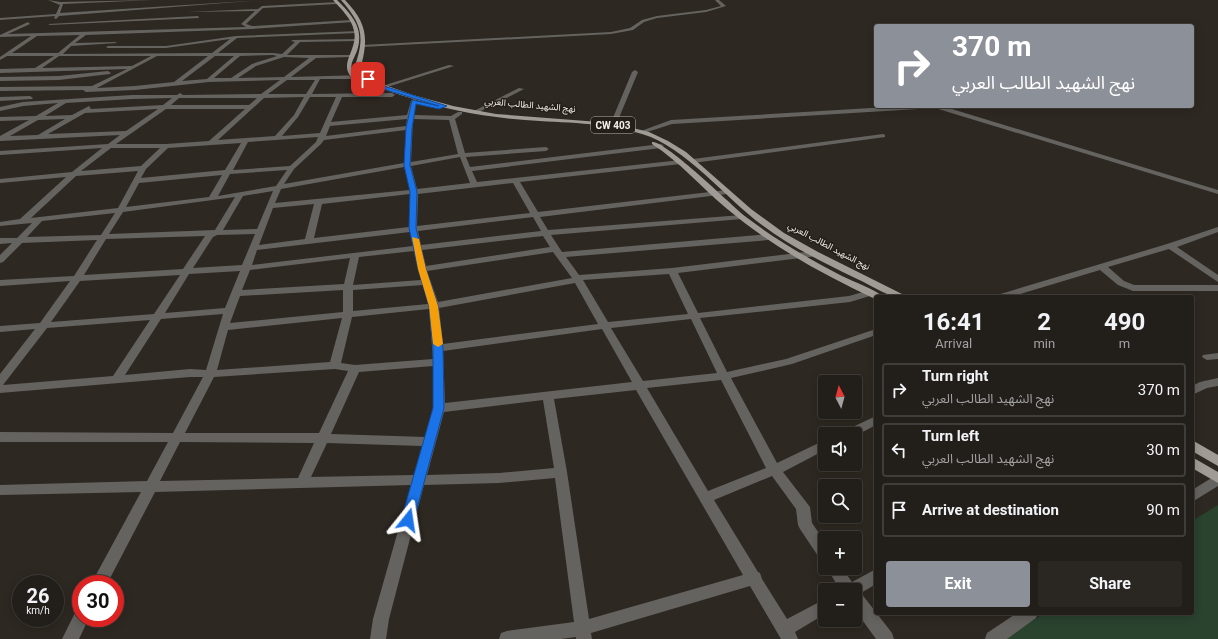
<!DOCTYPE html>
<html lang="en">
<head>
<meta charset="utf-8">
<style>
	:root { --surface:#221e1a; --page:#2a2723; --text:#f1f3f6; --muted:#a2a2a2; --line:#3f3c39; --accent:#8c9099 }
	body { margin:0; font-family:Roboto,"Noto Sans Arabic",sans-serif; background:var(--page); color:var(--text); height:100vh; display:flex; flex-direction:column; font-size:15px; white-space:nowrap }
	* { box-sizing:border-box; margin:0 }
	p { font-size:13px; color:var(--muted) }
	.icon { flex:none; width:22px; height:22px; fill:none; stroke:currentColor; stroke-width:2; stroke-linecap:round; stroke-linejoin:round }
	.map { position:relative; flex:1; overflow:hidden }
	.panel { position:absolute; left:874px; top:295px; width:320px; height:320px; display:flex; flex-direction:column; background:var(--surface); border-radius:4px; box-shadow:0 2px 10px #0003,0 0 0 1px var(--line) }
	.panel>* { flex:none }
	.top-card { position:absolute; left:874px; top:24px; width:320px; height:84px; border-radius:4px; box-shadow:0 2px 10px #0003,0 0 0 1px var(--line); background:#8c9099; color:#fff; overflow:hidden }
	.needle { width:26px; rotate:354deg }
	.buttons { position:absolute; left:818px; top:375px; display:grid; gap:8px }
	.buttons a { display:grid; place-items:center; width:44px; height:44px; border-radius:4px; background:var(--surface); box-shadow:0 2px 10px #0003,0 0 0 1px var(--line); font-size:20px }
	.speed { position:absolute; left:12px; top:575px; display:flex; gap:8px; font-size:20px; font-weight:700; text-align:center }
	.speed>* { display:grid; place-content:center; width:52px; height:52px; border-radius:50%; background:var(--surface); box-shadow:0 2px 10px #0003,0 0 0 1px var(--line); line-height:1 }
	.speed small { font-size:10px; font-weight:400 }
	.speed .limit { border:6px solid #d22; background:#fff; color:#111 }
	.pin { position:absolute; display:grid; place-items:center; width:34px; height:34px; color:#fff; margin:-17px; border-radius:8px; box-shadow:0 2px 6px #0006 }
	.me { position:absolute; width:44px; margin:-22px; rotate:15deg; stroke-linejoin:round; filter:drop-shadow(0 0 3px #0008) }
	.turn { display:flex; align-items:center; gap:14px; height:84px; padding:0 12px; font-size:18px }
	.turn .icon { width:52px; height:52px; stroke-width:2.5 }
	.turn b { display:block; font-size:28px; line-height:34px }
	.eta { display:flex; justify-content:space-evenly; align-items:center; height:68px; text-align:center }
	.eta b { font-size:24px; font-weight:700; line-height:28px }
	.action { display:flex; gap:8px; margin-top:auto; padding:8px 12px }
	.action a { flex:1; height:46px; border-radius:4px; background:var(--accent); color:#fff; font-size:16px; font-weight:700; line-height:46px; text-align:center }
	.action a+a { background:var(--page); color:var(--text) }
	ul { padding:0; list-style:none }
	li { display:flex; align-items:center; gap:12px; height:54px; margin:0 8px 6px; padding:0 4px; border:2px solid var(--line); border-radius:4px }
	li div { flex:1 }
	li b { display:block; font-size:15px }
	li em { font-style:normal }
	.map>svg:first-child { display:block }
	.green { fill:#29432f }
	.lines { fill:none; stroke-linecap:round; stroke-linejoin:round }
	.minor { fill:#65635f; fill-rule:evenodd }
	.major { fill:#a09c95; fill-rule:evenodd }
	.route { fill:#1a73e8; stroke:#114b97 }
	.slow { fill:#f59e0b }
	.labels { text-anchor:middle; stroke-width:3; stroke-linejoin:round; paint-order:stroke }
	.far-street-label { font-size:9px; fill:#f5f1ed; stroke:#241f19 }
	.shield { fill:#241f19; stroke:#b6b2ad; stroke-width:1 }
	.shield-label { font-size:10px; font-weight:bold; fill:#f5f1ed }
</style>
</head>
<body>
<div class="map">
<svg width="1218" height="639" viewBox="0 0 1218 639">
	<rect width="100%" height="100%" fill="#2e2822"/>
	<path class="green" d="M1218 505V639H1003L1045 613H1192V521Z"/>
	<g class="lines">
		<path class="minor" d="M48 0 60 2 153 0 63 4 60 13 264 0 59 16 56 19 54 18 55 16 0 20V18L56 14 60 5Z
			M715 0H719L726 6 706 12 657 18 644 22 633 30 611 34 362 47 360 46 362 45 611 32 630 28 642 20 657 16 706 10 721 6Z
			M338 2 337 4 263 8 246 24 252 26 352 20 353 22 252 29 86 35 75 43 115 42 117 43 71 46 63 54 212 53 230 39 166 48H108L106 47 108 46H166L236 36 359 31 357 33 237 38 218 53H273L282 54 295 42 291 41 293 40 359 39 357 41 300 42 287 55H351L353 56 351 57 316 58 291 77 365 75 368 77 365 79H320L312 94 392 93 395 95 392 97H342L331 122 407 115 411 101 414 99 417 101 413 115 451 116 458 112H462V114L455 119 465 153 546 147 549 149 546 151 466 157 470 167 661 144 664 146 661 148 472 171 477 182 681 160 684 162 681 164 520 182 538 212 727 190 731 192 727 194 540 217 548 230 742 215 746 217 742 219 551 235 562 252 769 234 773 237 769 240 566 257 579 275 672 268 814 251 817 252 818 254 817 256 678 273 698 313 849 296 870 290 873 291 875 293 873 295 850 302 700 318 727 372 786 359 876 329V335L792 364 731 378 777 463 825 440V450L783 472 810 507 812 523 825 542V560L820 559 800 529 798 525 796 509 772 476 714 500 758 572 760 573 762 579 787 619 825 599V614L795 632 798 639H781L750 586 591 633 592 639H576V637L561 639H499L501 633 507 631 574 622 555 478 499 483 424 485 389 619 386 639H370L373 619 411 485 155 492 107 584H91L141 492 0 495V485L147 481 168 442H0V432L173 433 203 377H190L0 393V374L35 329 0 332V326L40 323 70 281 0 286V280L74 276 97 240 22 243 3 262 0 263V255L12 243 0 244V238H17L32 223 0 226V222L20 219 66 177 0 183V179L72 172 102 148 0 155V151L108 144 120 135 0 141V136L29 120 0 121V117L36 116 58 103 23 106 0 111V107L23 102 132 95H177L180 93 183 95 261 94 280 80 209 82 135 90 86 92 83 90 0 91V87L92 86 127 69 0 73V69L35 68 54 56H7L0 60V57L31 36 0 37V35L28 22 30 24 8 34 246 27 241 24 255 11 187 12 258 9 262 6ZM80 35 58 53H12L37 36ZM273 55 277 56 252 64 231 78H214L240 56ZM59 56H151L132 66 42 68ZM157 56H208L174 82 135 86 97 88ZM215 56H234L207 79 182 81ZM284 57 309 58 284 77 238 78 256 66ZM287 80H315L306 94H268ZM304 97 294 115 275 136 218 140 264 98ZM310 97H336L320 133 282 136 298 117ZM172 98 163 105 91 109 89 106 72 115 45 116 66 103 132 99ZM179 98H257L249 105H171ZM158 109 126 131 48 134 85 113ZM166 109H245L209 141 166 144H116ZM65 119 38 135 10 136 38 120ZM407 119 406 126 326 136 330 126ZM413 119 449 120 458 154 411 162ZM406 130 404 163 284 184 294 169 321 144 324 140ZM318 137 316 142 290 166 233 170 248 142ZM241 143 225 170 141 178 146 169 168 148ZM111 148H160L141 166 81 171ZM460 157 470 183 417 189 411 166ZM404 167 410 190 275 203 281 189ZM287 170 276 186 218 196 230 174ZM138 171 118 208 31 218 76 176ZM222 175 209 197 126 207 139 183ZM513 183 530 213 417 226 418 194ZM273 191 257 229 223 230 243 196ZM410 194 409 227 314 238 322 204ZM235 197 215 230 109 234 123 212ZM314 204 305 239 259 245 273 208ZM115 213 101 235 27 237 42 221ZM533 217 541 231 421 245 418 231ZM410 232 413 246 252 265 257 250ZM255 234 242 265 193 268 213 237 217 235ZM205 236 183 269 84 275 106 239ZM543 236 550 247 426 266 422 250ZM414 251 421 280 353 285 359 257ZM553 252 572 278 438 302 427 271ZM350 258 344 284 242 290 250 270ZM240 271 225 308 165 313 189 274ZM669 274 688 314 608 322 583 280ZM180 275 154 314 51 322 80 281ZM575 283 598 324 443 344 439 308ZM423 285 428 304 353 311V290ZM343 290V312L230 323 240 296ZM429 309 433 359 355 365 341 363 352 317ZM223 314 206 370 190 369 125 375 161 319ZM342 318 330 362 217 370 228 330ZM691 319 717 373 643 381 611 328ZM150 320 113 376 3 385 47 328ZM602 329 632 382 445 403 443 351ZM433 366V408L425 437 331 434 359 372ZM335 369 348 371 319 433H185L214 377ZM721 380 766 468 708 491 647 388ZM636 390 743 575 589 619 567 472 554 399ZM543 400 554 468 499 473 427 475 444 412ZM180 442 314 443 298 478 160 481ZM327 443 422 446 414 475 311 477Z
			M198 16 199 18 50 25 48 24Z
			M449 65 454 66 384 88 379 87Z
			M635 70 638 72 616 125 611 126 610 125 632 72Z
			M108 71 111 73 110 74 59 80 0 81V77L59 76Z
			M519 88 524 89 477 113 472 112Z
			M30 96 33 98 32 99 0 101V97Z
			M905 106H942L1218 190V194L935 108 672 124 644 133 641 131 671 120Z
			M883 134 885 135V137L693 163 690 161 693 159Z
			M1218 227V232L1177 247 1218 275V282L1169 249 1108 267 1124 281 1134 285H1218V291H1133L1118 285 1100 270 1010 297H995L997 295 1167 244Z
			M1218 353V359L1207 360 1202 357 1203 355Z
			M1218 378V386L1207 388 1192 395V386L1200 382Z
			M876 416V425L855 436V434H842L844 431Z
			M1218 474V486L1192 502V490Z
			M827 568H842L852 582 876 569V584L861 593 892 633 894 639H876L855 610V590H840Z
			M81 610V618H89L79 639H62L75 613Z
			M1017 613H1038L1036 618 1007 639H985L987 633Z"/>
		<path class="major" d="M333 0H337C346 9 358 21 359 34 362 63 333 64 372 85V87C367 87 362 84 358 82 333 67 359 51 354 31 352 19 341 9 333 0Z
			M341 0H345C366 22 369 37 361 66L366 75 382 84 413 95 453 106 496 114 612 123 649 132 668 141 686 152 751 209 784 233 818 252 908 297C904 297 899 298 895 297 884 294 865 282 853 277 822 262 790 246 762 225 725 198 686 147 642 134 604 122 564 123 525 120 484 117 443 109 404 96 386 90 364 85 355 66 365 36 362 24 341 0Z
			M652 142C665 140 731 205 746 217 775 239 807 258 840 275 849 280 877 290 883 297H876V299H875C822 274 771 246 726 208 701 187 680 162 652 144Z
			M1192 440 1218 455V466L1192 451Z
			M1192 457 1218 472V483L1192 468Z"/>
	</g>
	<path class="route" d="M367 78H370L384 86 447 106 439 109 416 104 412 128 410 165 417 192 416 228 426 269 438 306 443 348 444 408 414 520 412 524 408 526 403 524 401 520 433 408V348L429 306 418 269 409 228 410 192 404 165 406 128 412 100 439 106 380 88 367 80Z"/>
	<path class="slow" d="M412 237 419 239 426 269 438 306 443 344 438 347 433 344 429 306 418 269Z"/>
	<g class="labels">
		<g class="far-street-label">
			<text transform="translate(530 105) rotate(5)" y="3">نهج الشهيد الطالب العربي</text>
			<text transform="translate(829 246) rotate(28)" y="3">نهج الشهيد الطالب العربي</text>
		</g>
		<rect class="shield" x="591" y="117" width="44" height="16" rx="3"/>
		<g class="shield-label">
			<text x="613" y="129">CW 403</text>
		</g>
	</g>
</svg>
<div class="buttons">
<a><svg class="needle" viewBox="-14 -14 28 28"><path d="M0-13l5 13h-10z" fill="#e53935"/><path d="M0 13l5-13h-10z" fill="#a2a2a2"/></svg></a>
<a><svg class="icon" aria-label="sound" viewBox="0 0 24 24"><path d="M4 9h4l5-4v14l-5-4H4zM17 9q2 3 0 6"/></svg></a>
<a><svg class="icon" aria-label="search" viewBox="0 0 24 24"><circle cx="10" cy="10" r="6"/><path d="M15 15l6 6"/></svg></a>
<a>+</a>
<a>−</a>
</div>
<div class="speed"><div>26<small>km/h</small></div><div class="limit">30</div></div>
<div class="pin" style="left:368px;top:79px;background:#d93025"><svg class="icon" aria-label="arrive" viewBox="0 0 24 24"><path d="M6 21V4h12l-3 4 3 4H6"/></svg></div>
<svg class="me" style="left:408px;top:520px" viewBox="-20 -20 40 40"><path d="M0-17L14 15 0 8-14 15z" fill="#1a73e8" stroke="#fff" stroke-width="4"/></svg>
<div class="top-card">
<div class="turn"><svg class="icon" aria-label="right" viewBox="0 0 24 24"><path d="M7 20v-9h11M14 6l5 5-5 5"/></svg><div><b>370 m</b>نهج الشهيد الطالب العربي</div></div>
</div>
<section class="panel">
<div class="eta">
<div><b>16:41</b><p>Arrival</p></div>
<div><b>2</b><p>min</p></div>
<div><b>490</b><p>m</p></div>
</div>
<ul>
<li><svg class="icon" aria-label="right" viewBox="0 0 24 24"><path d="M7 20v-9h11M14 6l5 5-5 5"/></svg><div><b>Turn right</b><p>نهج الشهيد الطالب العربي</p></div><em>370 m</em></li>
<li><svg class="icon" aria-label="left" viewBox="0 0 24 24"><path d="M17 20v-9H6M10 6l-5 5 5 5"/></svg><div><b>Turn left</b><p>نهج الشهيد الطالب العربي</p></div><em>30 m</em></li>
<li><svg class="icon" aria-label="arrive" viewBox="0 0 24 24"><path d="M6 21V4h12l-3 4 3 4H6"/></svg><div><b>Arrive at destination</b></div><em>90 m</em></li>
</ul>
<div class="action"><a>Exit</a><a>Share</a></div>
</section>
</div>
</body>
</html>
